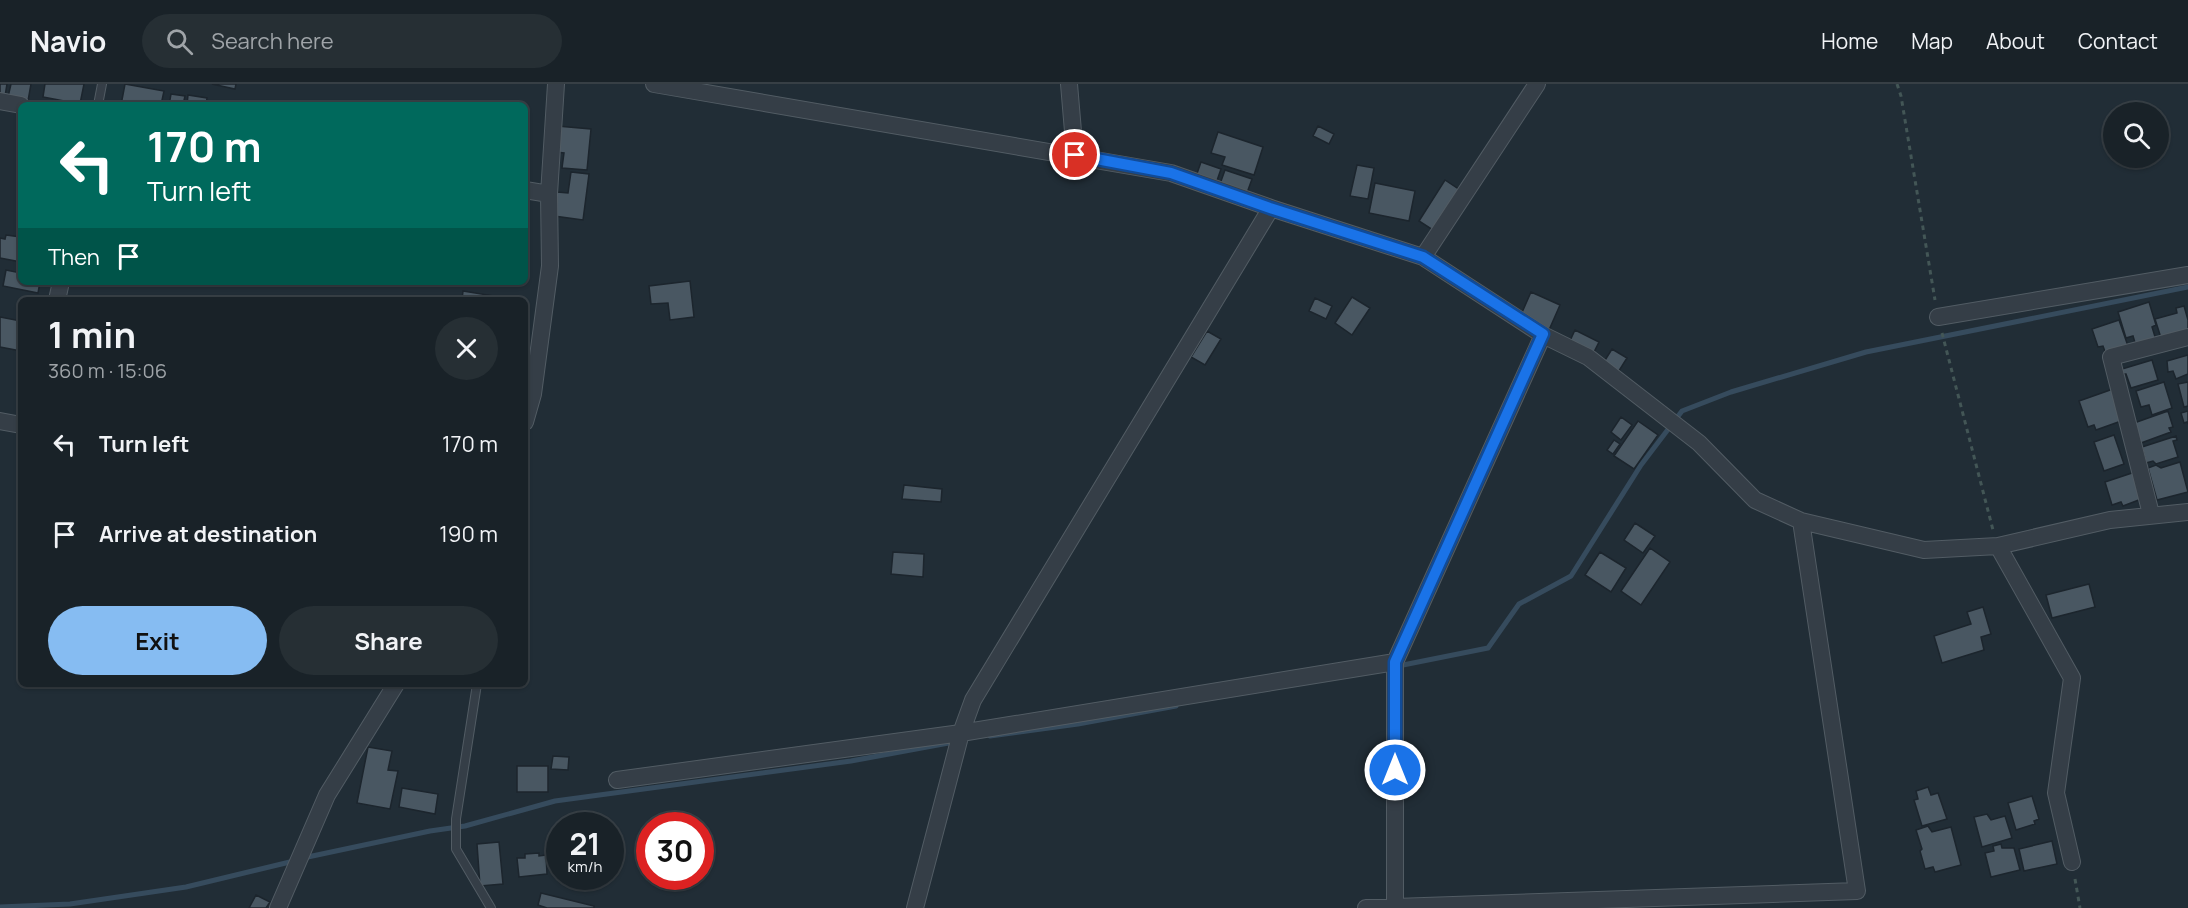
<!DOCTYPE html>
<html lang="en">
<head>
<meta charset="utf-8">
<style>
	:root { --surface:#192228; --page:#262f34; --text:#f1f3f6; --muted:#9fa4a8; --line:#373f45; --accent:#86bcf2 }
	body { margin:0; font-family:Manrope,sans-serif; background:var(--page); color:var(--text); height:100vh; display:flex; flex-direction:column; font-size:22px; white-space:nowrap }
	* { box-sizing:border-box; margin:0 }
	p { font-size:20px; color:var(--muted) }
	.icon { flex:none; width:33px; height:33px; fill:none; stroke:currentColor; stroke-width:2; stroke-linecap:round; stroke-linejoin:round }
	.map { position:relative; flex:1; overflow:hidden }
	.drawer { position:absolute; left:18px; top:213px; width:510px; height:390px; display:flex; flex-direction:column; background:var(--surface); border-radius:9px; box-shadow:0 2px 4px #0004,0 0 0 2px var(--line) }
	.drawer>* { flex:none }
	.guide { position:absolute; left:18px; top:18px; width:510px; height:183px; border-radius:9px; box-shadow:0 2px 4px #0004,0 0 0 2px var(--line); background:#00695c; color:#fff; overflow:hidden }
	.tools { position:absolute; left:2103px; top:18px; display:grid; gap:12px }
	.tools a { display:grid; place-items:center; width:66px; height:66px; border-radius:50%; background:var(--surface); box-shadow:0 2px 4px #0004,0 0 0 2px var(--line); font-size:30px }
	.speed { position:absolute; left:546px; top:728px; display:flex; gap:12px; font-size:30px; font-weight:700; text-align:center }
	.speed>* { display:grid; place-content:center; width:78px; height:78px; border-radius:50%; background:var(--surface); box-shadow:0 2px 4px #0004,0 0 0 2px var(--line); line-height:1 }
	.speed small { font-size:15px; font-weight:400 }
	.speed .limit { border:9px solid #d22; background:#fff; color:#111 }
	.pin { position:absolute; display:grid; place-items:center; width:51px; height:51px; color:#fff; margin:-26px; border:3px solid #fff; border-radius:50%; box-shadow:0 2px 6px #0007 }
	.me { position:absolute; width:66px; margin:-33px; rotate:0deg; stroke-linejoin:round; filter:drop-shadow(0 0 4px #0008) }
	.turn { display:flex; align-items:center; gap:21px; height:126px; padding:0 30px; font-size:27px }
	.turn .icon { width:78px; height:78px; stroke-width:2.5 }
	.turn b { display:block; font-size:42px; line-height:51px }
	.then { display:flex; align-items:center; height:57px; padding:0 30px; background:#0003; gap:12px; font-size:22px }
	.round { display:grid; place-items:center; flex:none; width:63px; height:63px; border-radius:32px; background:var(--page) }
	.head { display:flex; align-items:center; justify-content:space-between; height:102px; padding:0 30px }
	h1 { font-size:36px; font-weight:700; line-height:45px }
	.button { display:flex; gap:12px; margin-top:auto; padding:12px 30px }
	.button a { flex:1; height:69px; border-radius:36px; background:var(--accent); color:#111; font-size:24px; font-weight:700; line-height:69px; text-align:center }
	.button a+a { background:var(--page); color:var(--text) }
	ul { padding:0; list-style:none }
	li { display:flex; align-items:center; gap:18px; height:90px; padding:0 30px }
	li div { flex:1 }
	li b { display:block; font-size:22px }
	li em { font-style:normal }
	header { display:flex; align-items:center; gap:36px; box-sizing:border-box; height:84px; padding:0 30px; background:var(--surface); border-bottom:2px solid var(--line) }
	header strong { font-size:28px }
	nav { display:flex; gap:33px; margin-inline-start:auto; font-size:21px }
	.search { width:420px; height:54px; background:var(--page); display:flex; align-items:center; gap:15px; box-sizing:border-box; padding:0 21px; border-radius:33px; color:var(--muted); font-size:22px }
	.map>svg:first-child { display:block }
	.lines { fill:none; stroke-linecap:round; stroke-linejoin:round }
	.stream { stroke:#364b5d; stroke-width:5 }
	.building { fill:#495762; stroke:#1c252d; stroke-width:1.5 }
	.service-casing { stroke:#525c64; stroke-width:10 }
	.minor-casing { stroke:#525c64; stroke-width:18 }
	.path { stroke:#435656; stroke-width:3; stroke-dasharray:4.5 4.5; stroke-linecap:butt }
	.service { stroke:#353e47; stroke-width:8 }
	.minor { stroke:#353e47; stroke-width:16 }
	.route-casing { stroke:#114b97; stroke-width:15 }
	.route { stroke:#1a73e8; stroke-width:10 }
</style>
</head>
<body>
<header>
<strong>Navio</strong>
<div class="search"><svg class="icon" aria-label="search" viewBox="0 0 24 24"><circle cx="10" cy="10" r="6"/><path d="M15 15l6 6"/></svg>Search here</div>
<nav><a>Home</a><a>Map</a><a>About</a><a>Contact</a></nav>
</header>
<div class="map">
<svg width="2188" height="824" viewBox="0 0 2188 824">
	<rect width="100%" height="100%" fill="#212d36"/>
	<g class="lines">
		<path class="stream" d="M1398 582 1488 564 1519 520 1571 492 1641 381 1682 327 1731 308 1866 268 2188 203
			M990 652 1078 640 1176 622
			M303 774 430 747 465 742 555 717 851 677 954 658
			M0 823 70 820 186 803 294 777"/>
	</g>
	<path class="building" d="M0 0H7L5 12 0 11Z
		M11 0H31L28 17 8 13Z
		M45 0H84L80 20 43 13Z
		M125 0 164 7 161 21H121Z
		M212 0H236L235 5Z
		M171 10 185 12 183 21H169Z
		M188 11 207 14 206 21H187Z
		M557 42 591 45 587 86 562 84 564 69 555 68Z
		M1318 42 1334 50 1329 60 1313 52Z
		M1218 48 1263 63 1254 91 1222 81 1225 73 1211 69Z
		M1201 78 1221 85 1212 111 1192 104Z
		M1357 81 1374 84 1368 115 1350 112Z
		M1225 86 1252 95 1243 120 1216 111Z
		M571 88 589 90 583 136 554 132 557 108 568 109Z
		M1445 96 1463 108 1436 148 1419 137Z
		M1375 99 1415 107 1409 137 1369 129Z
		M6 151 21 153V178L0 174V154L5 155Z
		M6 186 21 189V198H40L38 209 3 202Z
		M690 197 694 233 670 236 668 219 651 220 649 202Z
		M463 207 494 212 493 216H462Z
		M1531 208 1560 221 1549 246 1520 233Z
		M1352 213 1370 224 1352 251 1335 239Z
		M1315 214 1332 222 1326 235 1309 227Z
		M2149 218 2156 241 2152 243 2156 256 2136 262 2133 252 2126 254 2118 228Z
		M2184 222 2188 236V246L2161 254 2155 235 2177 229 2176 224Z
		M0 233 21 237V267L0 263Z
		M2119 236 2129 265 2107 273 2103 262 2098 263 2092 245Z
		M525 239 529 240 526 259H525Z
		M1575 246 1599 258 1592 272 1568 261Z
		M1207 247 1221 255 1205 281 1191 273Z
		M1612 265 1627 274 1617 290 1602 281Z
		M2188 271V290L2176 295 2173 287 2168 288 2167 277Z
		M2152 276 2158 296 2131 304 2126 290H2123L2122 285Z
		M2164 298 2172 324 2152 331 2149 321 2141 323 2136 307Z
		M2188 298V322L2184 323 2178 300Z
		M2113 305 2124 336 2096 346 2094 341 2088 343 2079 317Z
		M2168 327 2173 343 2169 344 2171 348 2141 359 2134 339Z
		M2188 327V340L2187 338 2184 339 2181 329Z
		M1621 333 1632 341 1621 356 1611 348Z
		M1638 337 1658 351 1634 385 1614 372Z
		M2114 351 2124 380 2104 387 2094 358Z
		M2176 352 2177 356 2173 357 2178 373 2156 380 2153 377 2146 379 2142 363Z
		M1614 356 1620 360 1613 370 1607 366Z
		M2180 378 2188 408 2157 416 2148 384 2156 381 2161 384Z
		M2135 388 2144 414 2123 422 2121 418 2112 421 2105 398Z
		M904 401 942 405 941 418 902 415Z
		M1635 439 1655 452 1643 469 1624 456Z
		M1650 464 1670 478 1641 521 1621 507Z
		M893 468 924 470 923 493 891 490Z
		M1600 468 1626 484 1611 508 1585 491Z
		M2089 500 2095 523 2052 534 2046 511Z
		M1983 523 1991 550 1981 553 1984 566 1942 579 1934 552 1971 540 1967 528Z
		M368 663 392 667 388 686 398 687 390 725 357 719Z
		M553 672 569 673 568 686 551 685Z
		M517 682H548V708H517Z
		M1928 703 1931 711 1938 709 1947 735 1922 742 1914 716 1918 715 1916 707Z
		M402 704 438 710 435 730 399 723Z
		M2032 712 2039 735 2034 737 2035 740 2016 746 2008 719Z
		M1987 730 1991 736 2005 732 2012 754 1982 763 1974 733Z
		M1928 742 1932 748 1951 743 1961 781 1935 788 1933 783 1925 785 1920 767 1922 765 1916 746Z
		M2052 757 2057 780 2024 787 2019 765Z
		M499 758 503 800 480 802 477 760Z
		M2001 760 2002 764H2014L2020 786 1991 793 1985 769 1994 767 1993 762Z
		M539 769V772L546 771 547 790 519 793 517 774H525V770Z
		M541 809 594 822V824H547L538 821Z
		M256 811 270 818 266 824H249Z"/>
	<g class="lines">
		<defs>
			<path id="service" d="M98 21 102 0
				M477 600 456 735V765L491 824"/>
			<path id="minor" d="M654 0 1171 89 1271 124 1423 173 1543 251 1588 273 1699 359 1755 416 1801 437 1924 466 1998 462 2110 436 2188 428
				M1069 0 1075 71
				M0 17 21 21
				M525 106 549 110
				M1423 173 1537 0
				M57 216 61 198
				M1938 233 2188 191
				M0 337 21 341
				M525 338 533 310 550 182 549 110 556 0
				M2151 430 2111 273 2188 253
				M1998 462 2072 594 2056 709 2072 778
				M617 696 961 649 1395 578
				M1395 823V578L1543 251
				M278 824 327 711 396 600
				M915 824 961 649 973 616 1271 124
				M1366 824 1857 807 1801 437"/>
		</defs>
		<use href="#service" class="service-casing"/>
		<use href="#minor" class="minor-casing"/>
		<path class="path" d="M1897 0 1901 12 1935 216
			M1942 249 1993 446
			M2075 795 2080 824"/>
		<use href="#service" class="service"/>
		<use href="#minor" class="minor"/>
	</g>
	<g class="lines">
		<defs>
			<path id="route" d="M1075 71 1171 89 1270 124 1423 173 1543 250 1395 578V686"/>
		</defs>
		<use href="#route" class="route-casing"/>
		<use href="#route" class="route"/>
	</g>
</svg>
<div class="tools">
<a><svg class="icon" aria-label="search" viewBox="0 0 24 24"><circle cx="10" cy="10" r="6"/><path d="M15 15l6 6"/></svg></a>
</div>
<div class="speed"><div>21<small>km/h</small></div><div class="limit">30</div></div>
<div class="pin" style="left:1075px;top:71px;background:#d93025"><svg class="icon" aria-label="arrive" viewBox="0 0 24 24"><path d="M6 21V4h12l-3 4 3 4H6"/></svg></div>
<svg class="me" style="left:1395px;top:686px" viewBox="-20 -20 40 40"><circle r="17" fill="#1a73e8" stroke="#fff" stroke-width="3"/><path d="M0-11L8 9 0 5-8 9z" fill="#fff"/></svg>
<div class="guide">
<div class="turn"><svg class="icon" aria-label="left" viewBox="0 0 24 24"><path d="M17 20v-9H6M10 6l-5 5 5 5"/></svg><div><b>170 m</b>Turn left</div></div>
<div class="then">Then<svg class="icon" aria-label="arrive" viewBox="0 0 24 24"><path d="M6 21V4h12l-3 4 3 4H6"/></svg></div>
</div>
<section class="drawer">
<div class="head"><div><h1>1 min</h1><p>360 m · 15:06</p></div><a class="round"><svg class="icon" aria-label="close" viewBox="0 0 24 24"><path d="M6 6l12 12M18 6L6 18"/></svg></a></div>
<ul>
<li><svg class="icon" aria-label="left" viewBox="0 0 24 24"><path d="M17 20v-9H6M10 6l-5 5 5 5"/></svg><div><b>Turn left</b></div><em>170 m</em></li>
<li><svg class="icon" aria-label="arrive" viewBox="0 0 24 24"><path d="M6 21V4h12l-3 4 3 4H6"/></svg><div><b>Arrive at destination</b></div><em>190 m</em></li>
</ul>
<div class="button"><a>Exit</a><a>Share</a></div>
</section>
</div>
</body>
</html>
